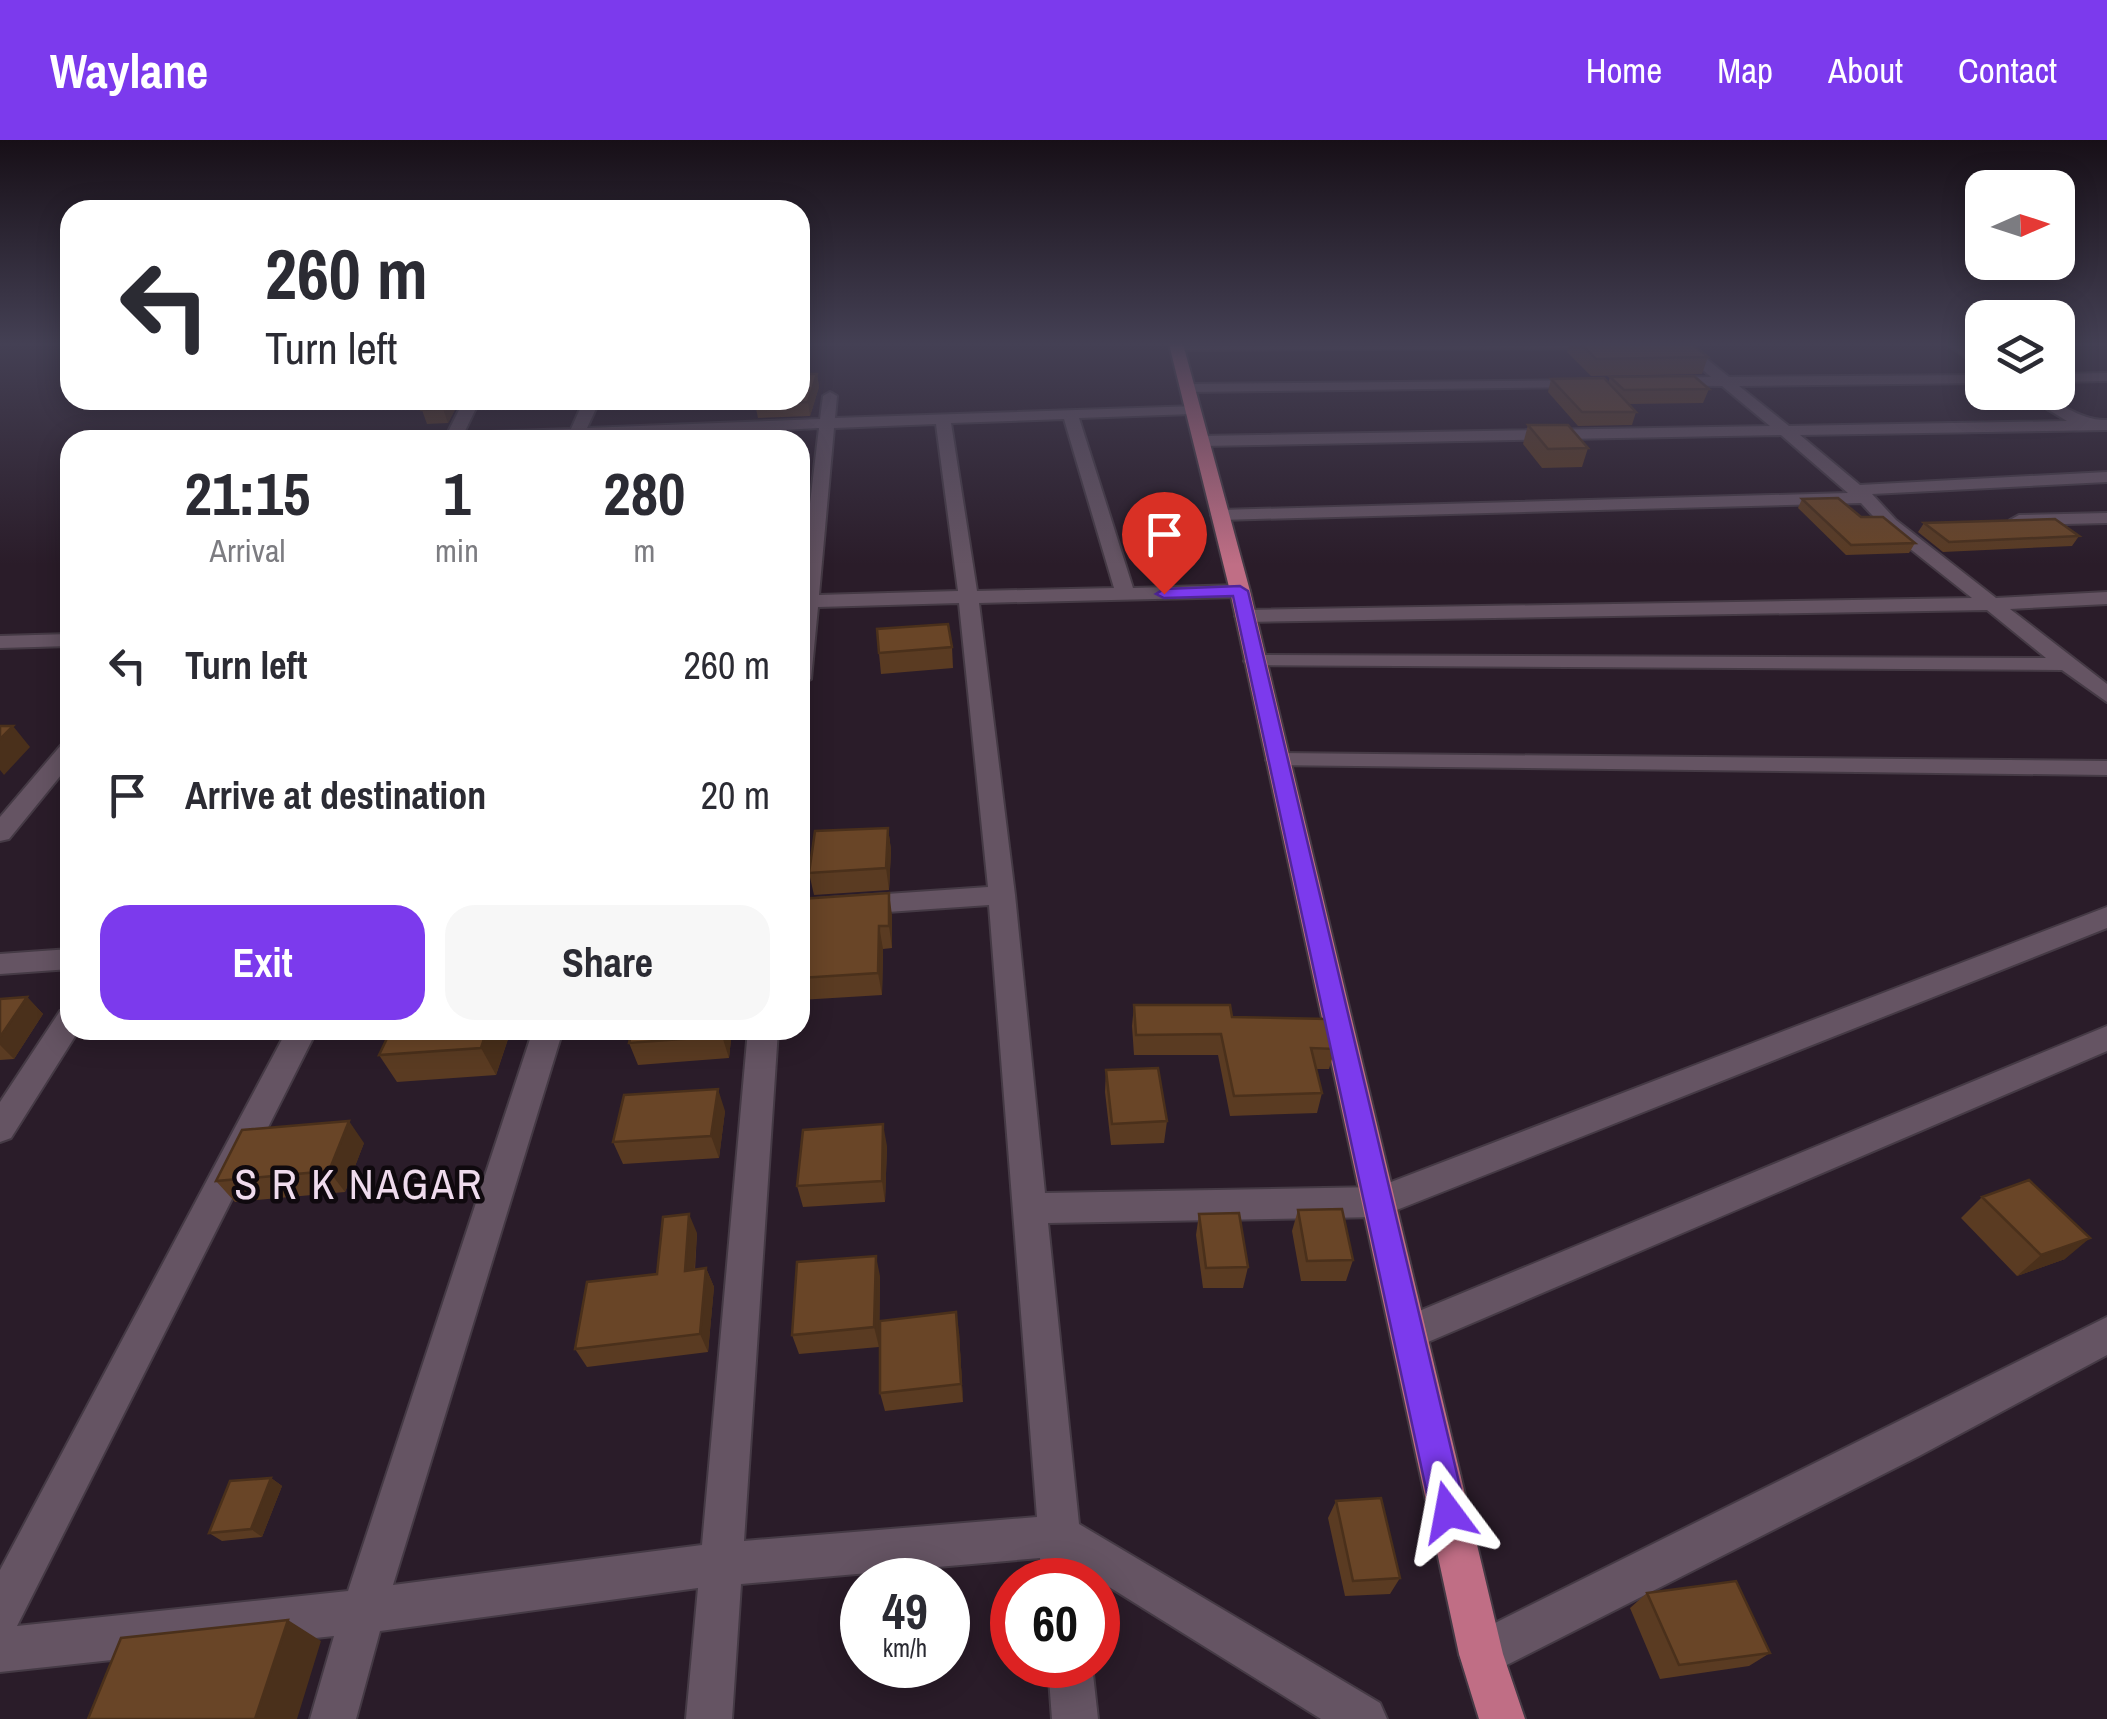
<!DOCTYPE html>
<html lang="en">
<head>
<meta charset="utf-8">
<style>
	:root { --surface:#fff; --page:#f7f7f7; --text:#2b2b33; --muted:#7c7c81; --accent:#7c3aed }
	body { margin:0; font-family:"Archivo Narrow",sans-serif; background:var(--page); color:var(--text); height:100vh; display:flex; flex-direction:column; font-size:38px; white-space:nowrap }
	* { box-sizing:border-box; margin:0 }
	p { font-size:32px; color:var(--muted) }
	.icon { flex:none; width:55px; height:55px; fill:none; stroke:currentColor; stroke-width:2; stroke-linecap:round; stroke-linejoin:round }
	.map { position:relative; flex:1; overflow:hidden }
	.drawer { position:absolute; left:60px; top:290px; width:750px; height:610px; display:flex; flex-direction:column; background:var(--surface); border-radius:30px; box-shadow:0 5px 25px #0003 }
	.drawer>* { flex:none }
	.banner { position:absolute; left:60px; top:60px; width:750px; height:210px; border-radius:30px; box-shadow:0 5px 25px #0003; background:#fff; color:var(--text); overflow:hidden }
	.needle { width:65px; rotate:87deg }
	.buttons { position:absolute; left:1965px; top:30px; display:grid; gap:20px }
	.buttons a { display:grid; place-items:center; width:110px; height:110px; border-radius:20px; background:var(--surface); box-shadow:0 5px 25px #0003; font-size:50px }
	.speed { position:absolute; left:840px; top:1418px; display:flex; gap:20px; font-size:50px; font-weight:700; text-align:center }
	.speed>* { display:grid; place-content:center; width:130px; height:130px; border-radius:50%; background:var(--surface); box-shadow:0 5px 25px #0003; line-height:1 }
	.speed small { font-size:25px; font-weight:400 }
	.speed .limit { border:15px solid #d22; background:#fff; color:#111 }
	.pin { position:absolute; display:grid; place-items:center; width:85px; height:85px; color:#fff; margin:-102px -42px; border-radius:50% 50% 50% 0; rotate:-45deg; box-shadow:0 0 10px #0007 }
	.pin .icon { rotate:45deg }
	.me { position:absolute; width:110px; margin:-55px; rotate:347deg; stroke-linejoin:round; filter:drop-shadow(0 0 8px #0008) }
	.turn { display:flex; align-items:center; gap:35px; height:210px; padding:0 40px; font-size:45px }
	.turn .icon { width:130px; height:130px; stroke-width:2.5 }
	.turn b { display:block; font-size:70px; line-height:85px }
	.eta { display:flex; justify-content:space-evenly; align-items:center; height:170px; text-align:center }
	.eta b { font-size:60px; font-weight:700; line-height:70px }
	.cta { display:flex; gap:20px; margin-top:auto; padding:20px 40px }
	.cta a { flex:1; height:115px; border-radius:30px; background:var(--accent); color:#fff; font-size:40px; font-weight:700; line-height:115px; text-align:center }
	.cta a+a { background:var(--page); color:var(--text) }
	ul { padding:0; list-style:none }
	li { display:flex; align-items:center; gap:30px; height:130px; padding:0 40px }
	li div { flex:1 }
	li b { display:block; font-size:38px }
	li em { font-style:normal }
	header { display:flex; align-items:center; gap:60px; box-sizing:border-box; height:140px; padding:0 50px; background:var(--accent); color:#fff }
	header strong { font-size:48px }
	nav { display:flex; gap:55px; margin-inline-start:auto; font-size:35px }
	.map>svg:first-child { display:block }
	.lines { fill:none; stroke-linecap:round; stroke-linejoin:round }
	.minor-casing { stroke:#453a45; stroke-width:4 }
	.primary-casing { stroke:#453a45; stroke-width:4 }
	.minor { fill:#655463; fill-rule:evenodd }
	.primary { fill:#c06e85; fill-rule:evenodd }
	.wall { fill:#5a3b22 }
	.shaded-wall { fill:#4a301b }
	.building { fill:#694527; stroke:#4a301b; stroke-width:2.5 }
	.route { fill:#7c3aed; stroke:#51269a; stroke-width:2.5 }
	.labels { text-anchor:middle; stroke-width:9; stroke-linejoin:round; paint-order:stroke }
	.near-quarter-label { font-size:42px; letter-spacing:2.5px; fill:#efdbed; stroke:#0f090e }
</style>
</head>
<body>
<header>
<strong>Waylane</strong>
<nav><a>Home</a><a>Map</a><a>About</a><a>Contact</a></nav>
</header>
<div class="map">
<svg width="2107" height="1579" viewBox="0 0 2107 1579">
	<rect width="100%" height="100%" fill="#2a1c29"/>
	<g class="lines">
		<defs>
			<path id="minor" d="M1171 204H1612L1605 208 1176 210Z
				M1673 204H1688L1729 237 1982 235V243L1739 246 1789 286 2067 281 2019 252C2052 252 2074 281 2107 280V290L1800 295 1860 345 2107 332V342L1872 354 1896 380 1996 458 2107 452V464L2010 469 2107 544V562L2062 530 1248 525 1244 521 1248 517 1255 515 2046 518 1987 470 1245 482 1235 476 1245 470 1972 458 1884 388 1861 363 1220 380 1211 375 1220 370 1848 353 1781 295 1201 306 1193 301 1201 296 1770 286 1722 246 1659 245 1657 242 1664 238 1711 237Z
				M1947 204H1962L1982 219V229Z
				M2107 233V241L2058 242V234Z
				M1591 240 1593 243 1586 247 1187 252 1180 248 1187 244Z
				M830 252 837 256 835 278 1197 266V272L1192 274 1079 278 1133 448 1240 445 1250 451 1240 457 979 463 1015 755 1045 1053 1378 1047 2107 767V788L1379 1077 1048 1083 1079 1384 1380 1563 1387 1579H1321L1098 1440 1084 1435V1440H1042L1040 1418 741 1444 732 1579H686L698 1448 380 1491 356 1579H310L334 1496 0 1532V1430L287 890H317L17 1486 348 1451 533 890H563L393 1445 702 1405 748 890H778L744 1401 1037 1377 989 765 800 778V760L988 747 959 463 818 467 811 539 800 545V447L819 288 582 300 445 298 464 260H480L464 293 571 289 584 260H600L587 288 820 279 823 256ZM1064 279 1114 448 977 451 951 283ZM936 284 958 451 819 455 834 288Z
				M2107 373V383L2019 385 2010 380 2019 375Z
				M70 494V506L0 508V496Z
				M70 602V624L9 699 0 701V677L62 604Z
				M1278 613 2107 621V635L1270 625 1266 620Z
				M70 809V829L0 834V814Z
				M70 868V890H79L11 998 0 1002V962L60 871Z
				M2107 886V911L1421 1205 1408 1211 1395 1205 1390 1193 1395 1181Z
				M2107 1177V1215L1919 1316 1497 1530 1481 1536 1465 1530 1459 1514 1465 1498Z
				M1048 1525H1092L1098 1579H1052Z"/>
			<path id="primary" d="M1169 204H1183L1250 451 1503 1514 1525 1579H1479L1459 1514 1230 451Z"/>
		</defs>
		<use href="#minor" class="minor-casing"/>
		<use href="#primary" class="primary-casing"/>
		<use href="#minor" class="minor"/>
		<use href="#primary" class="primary"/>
	</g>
	<path class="wall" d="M1570 204H1692L1708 217 1702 234 1591 236 1567 212Z
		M817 234 819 247 810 276 758 278 755 264Z
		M1610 237 1709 249 1703 263 1629 264 1636 272 1632 285 1578 286 1548 252 1551 239 1608 243Z
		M429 260H460L448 283 427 284 422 270Z
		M1528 285 1588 308 1582 327 1542 328 1523 304Z
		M1802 359 1915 403 1909 413 1846 415 1798 368Z
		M1924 383 2079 396 2072 406 1943 412 1918 392Z
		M952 507 953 528 881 534 879 513Z
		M888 688 891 710 889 750 814 755 809 733Z
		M800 759 892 775V808L883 809 882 855 800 860Z
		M27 857 43 874 14 919 0 920V859Z
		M1134 865 1232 877 1335 909 1329 929H1316L1322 953 1317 973 1230 976 1218 915H1134L1132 886Z
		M391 890H511L496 935 397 942 379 915Z
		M732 890 729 918 638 925 629 903Z
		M1106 930 1167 981 1164 1003 1111 1005 1105 952Z
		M725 971 719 1018 623 1024 613 1002Z
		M364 1003 345 1052 235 1062 216 1041Z
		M887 1006 885 1062 803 1067 797 1046Z
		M1982 1057 2065 1119 2017 1136 1961 1078Z
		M1298 1070 1353 1120 1346 1141H1301L1292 1091Z
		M1199 1074 1248 1127 1243 1148H1203L1196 1095Z
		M697 1093 695 1130 706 1128 714 1147 708 1212 587 1227 575 1209 657 1134Z
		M880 1136 879 1207 799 1214 792 1195Z
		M959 1192 963 1262 885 1271 880 1253Z
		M271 1338 282 1346 262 1397 222 1401 209 1393Z
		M1336 1361 1400 1438 1390 1454 1345 1456 1328 1378Z
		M1647 1453 1770 1513 1749 1526 1660 1539 1630 1468Z"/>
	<path class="shaded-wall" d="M817 234 819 247 810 276 808 262Z
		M448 260H460L448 283 443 269Z
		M13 586 30 607 4 635 0 630V599Z
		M888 688 891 710 889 750 886 728Z
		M889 753 892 775V808L889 786Z
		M879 786 883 809 882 855 878 833Z
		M27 857 43 874 14 919 0 905V897Z
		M487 890H511L496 935 481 908Z
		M723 890H732L729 918 722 896Z
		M718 949 725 971 719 1018 711 996Z
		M349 981 364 1003 345 1052 329 1031Z
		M883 984 887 1006 885 1062 882 1041Z
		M689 1074 697 1093 693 1150 685 1131Z
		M2090 1098 2065 1119 2017 1136 2041 1115Z
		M876 1116 880 1136 879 1207 874 1187Z
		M706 1128 714 1147 708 1212 700 1194Z
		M956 1172 959 1192 963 1262 961 1244Z
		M271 1338 282 1346 262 1397 251 1389Z
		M288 1480 321 1501 297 1579H255Z"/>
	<path class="building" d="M1581 204H1692L1708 217 1596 219Z
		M800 234H817L808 262 755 264V260H800Z
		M1694 236 1709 249 1624 250 1610 237Z
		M1604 238 1636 272H1582L1551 239Z
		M429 260H448L443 269 422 270Z
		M1528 285H1568L1588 308 1548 309Z
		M1838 358 1861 377H1883L1915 403 1851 405 1802 359Z
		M2055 379 2079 396 1949 402 1924 383Z
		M948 484 952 507 879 513 877 489Z
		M0 586H13L0 599Z
		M888 688 886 728 809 733 815 691Z
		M889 753V786H879L878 833 800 838V759Z
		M27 857 0 897V859Z
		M1134 865H1230L1232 877 1328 879 1335 909 1311 908 1322 953 1234 956 1221 894 1136 895Z
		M391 890H487L481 908 379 915Z
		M632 890H723L722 896 629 903Z
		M1158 928 1167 981 1112 984 1106 930Z
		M718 949 711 996 613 1002 624 955Z
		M349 981 329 1031 216 1041 242 990Z
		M883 984 882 1041 797 1046 803 990Z
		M2029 1040 2090 1098 2041 1115 1982 1057Z
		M1342 1069 1353 1120 1307 1121 1298 1070Z
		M1239 1073 1248 1127 1206 1128 1199 1074Z
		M689 1074 685 1131 706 1128 700 1194 575 1209 587 1142 657 1134 663 1077Z
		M876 1116 874 1187 792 1195 797 1122Z
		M956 1172 961 1244 880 1253V1181Z
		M271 1338 251 1389 209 1393 230 1341Z
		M1381 1358 1400 1438 1353 1441 1336 1361Z
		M1736 1441 1770 1513 1679 1525 1647 1453Z
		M288 1480 255 1579H88L121 1498Z"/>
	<linearGradient id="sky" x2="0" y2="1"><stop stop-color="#170f17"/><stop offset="0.48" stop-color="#444054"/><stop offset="1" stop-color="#444054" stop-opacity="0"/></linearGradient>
	<rect width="2107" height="425" fill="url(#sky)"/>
	<path class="route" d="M1240 446 1248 451 1466 1372 1461 1384 1448 1389 1436 1384 1431 1372 1233 456 1164 458 1156 454 1164 449Z"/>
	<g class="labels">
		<g class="near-quarter-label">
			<text x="359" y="1059">S R K NAGAR</text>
		</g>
	</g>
</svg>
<div class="buttons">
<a><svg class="needle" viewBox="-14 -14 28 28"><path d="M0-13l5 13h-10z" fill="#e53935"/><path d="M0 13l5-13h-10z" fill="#7c7c81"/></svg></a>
<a><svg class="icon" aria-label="layers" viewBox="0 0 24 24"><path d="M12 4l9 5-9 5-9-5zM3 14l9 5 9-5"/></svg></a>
</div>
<div class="speed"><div>49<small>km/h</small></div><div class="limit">60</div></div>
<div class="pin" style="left:1164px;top:454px;background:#d93025"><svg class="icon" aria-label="arrive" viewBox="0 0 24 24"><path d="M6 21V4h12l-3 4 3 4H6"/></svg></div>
<svg class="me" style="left:1448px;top:1372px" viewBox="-20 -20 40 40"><path d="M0-17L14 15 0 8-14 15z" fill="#7c3aed" stroke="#fff" stroke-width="4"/></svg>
<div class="banner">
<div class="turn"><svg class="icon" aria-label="left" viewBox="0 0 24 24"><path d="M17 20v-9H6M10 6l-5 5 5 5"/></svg><div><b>260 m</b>Turn left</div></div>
</div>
<section class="drawer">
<div class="eta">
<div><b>21:15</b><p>Arrival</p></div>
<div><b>1</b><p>min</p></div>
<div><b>280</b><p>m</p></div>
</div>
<ul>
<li><svg class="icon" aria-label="left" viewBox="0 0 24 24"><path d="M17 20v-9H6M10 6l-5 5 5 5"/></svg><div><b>Turn left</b></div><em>260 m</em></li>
<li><svg class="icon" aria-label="arrive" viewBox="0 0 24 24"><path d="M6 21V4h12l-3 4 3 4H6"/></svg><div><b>Arrive at destination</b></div><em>20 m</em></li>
</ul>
<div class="cta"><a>Exit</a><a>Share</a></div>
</section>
</div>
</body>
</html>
